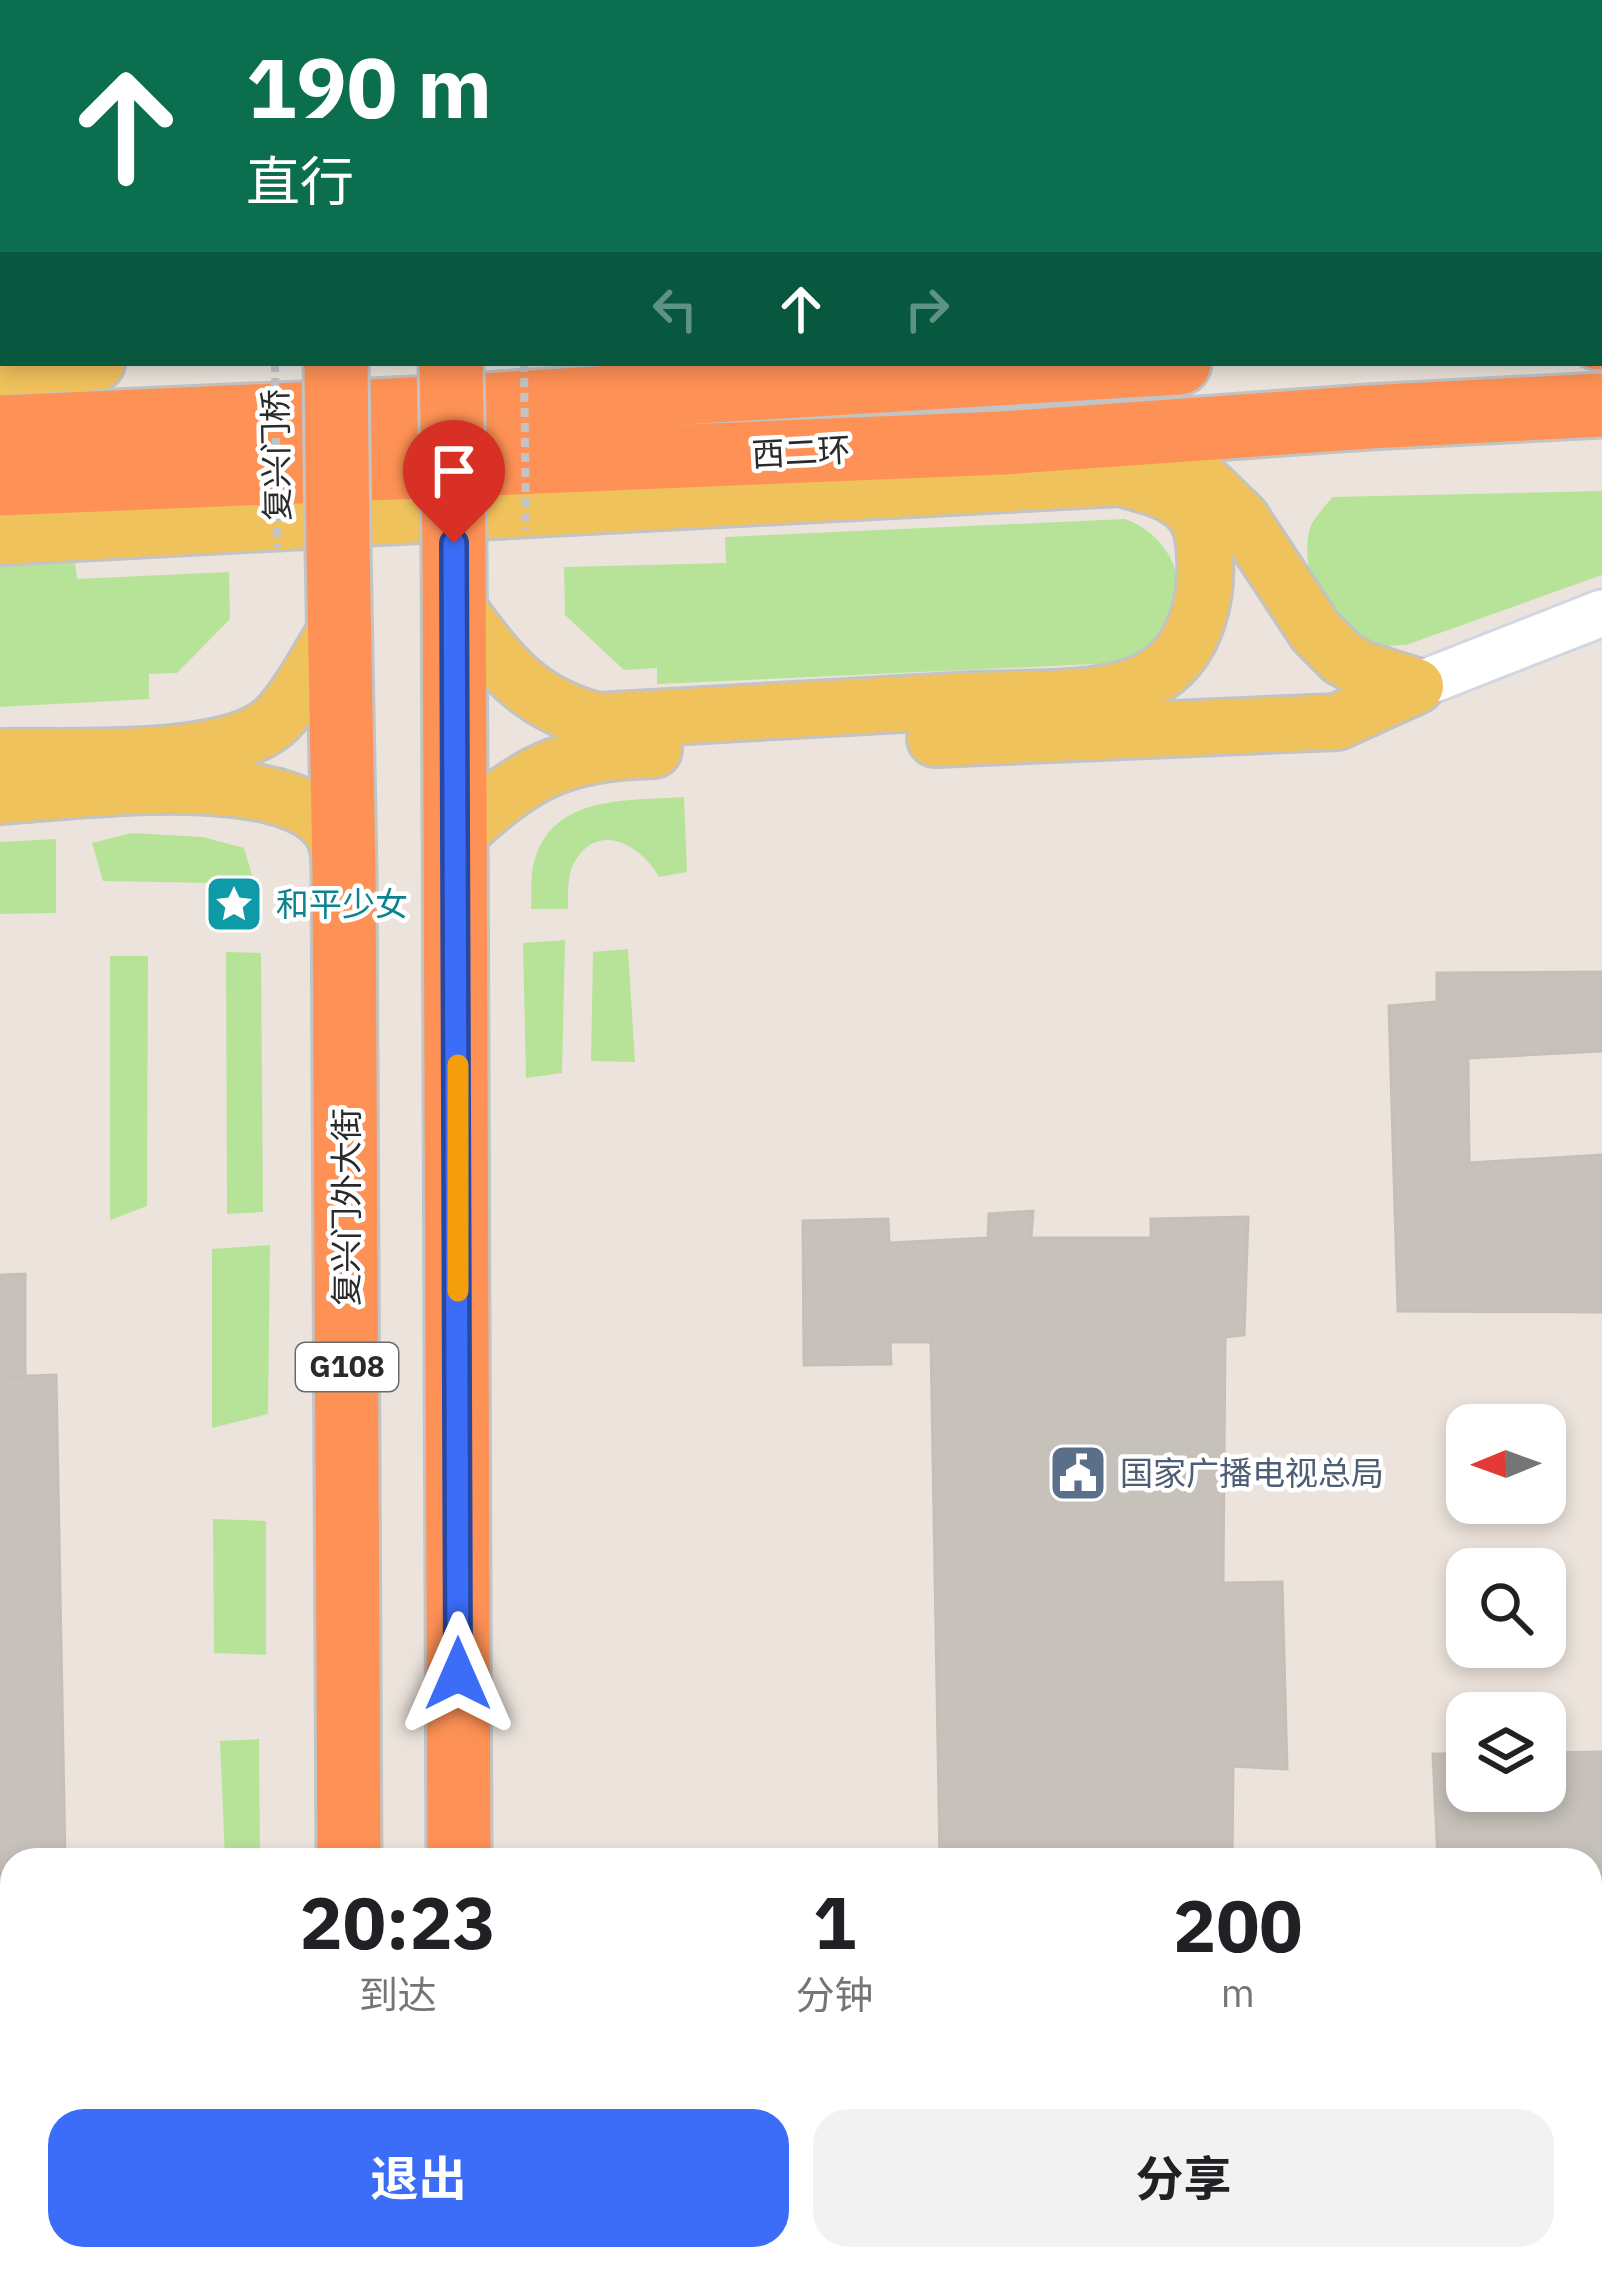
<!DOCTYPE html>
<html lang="zh">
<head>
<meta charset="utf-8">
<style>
	:root { --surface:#fff; --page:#f2f2f2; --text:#202124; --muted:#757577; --accent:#3b6df9 }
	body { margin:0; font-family:"IBM Plex Sans","Noto Sans SC",sans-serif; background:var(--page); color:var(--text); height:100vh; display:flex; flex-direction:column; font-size:45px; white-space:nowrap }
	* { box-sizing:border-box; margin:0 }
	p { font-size:39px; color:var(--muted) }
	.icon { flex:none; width:66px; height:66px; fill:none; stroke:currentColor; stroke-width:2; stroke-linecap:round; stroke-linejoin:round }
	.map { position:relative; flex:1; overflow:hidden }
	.details { position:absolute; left:0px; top:1848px; width:1602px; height:423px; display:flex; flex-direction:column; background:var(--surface); border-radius:36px 36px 0 0; box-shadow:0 6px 18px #0003 }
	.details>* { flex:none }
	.top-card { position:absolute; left:0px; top:0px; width:1602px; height:366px; box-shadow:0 6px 18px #0003; background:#0b6e4f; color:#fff; overflow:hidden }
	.needle { width:78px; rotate:269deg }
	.controls { position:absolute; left:1446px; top:1404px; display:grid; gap:24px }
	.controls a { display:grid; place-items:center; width:120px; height:120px; border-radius:24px; background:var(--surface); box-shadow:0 6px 18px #0003; font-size:60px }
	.pin { position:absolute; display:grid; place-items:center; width:102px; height:102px; color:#fff; margin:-123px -51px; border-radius:50% 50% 50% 0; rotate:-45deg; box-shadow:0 0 12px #0007 }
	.pin .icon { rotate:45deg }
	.me { position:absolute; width:132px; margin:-66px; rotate:0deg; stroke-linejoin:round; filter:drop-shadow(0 0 9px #0008) }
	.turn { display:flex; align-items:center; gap:42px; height:252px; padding:0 48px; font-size:54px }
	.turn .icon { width:156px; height:156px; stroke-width:2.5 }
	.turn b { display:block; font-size:84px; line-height:102px }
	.lanes { display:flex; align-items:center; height:114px; padding:0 48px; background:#0003; justify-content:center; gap:60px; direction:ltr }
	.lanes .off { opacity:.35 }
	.eta { display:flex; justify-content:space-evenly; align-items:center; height:204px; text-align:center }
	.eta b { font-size:72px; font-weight:700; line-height:84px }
	.cta { display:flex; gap:24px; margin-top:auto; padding:24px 48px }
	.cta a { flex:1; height:138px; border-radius:36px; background:var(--accent); color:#fff; font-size:48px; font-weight:700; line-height:138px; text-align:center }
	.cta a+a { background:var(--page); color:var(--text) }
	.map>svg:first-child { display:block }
	.green { fill:#b7e398 }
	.building { fill:#c7c1bb; stroke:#c7bfb5; stroke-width:3 }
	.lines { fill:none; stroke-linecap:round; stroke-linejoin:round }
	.minor-casing { stroke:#d1d6e3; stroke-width:51 }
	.major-casing { stroke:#c3c3c3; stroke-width:60 }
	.highway-casing { stroke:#c3c3c3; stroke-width:69 }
	.path { stroke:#c3c3c3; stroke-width:8; stroke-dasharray:9 6; stroke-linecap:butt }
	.minor { stroke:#fff; stroke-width:45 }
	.major { stroke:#f0c25c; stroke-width:54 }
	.highway { stroke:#fe9155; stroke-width:63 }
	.highway-bridge-casing { stroke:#c3c3c3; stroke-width:69; stroke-linecap:butt }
	.path-bridge { stroke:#c3c3c3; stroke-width:8; stroke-dasharray:9 6; stroke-linecap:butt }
	.highway-bridge { stroke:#fe9155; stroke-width:63 }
	.route-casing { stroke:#2647a2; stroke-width:30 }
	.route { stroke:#3b6df9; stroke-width:21 }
	.slow { stroke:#f59e0b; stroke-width:21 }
	.labels { text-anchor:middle; stroke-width:9; stroke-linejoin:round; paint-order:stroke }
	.shield { fill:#fff; stroke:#6a6a6a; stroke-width:3 }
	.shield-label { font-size:30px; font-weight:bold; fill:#2a2a2a }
	.street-label { font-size:33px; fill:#2a2a2a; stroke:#fff }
	.culture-label { font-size:33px; fill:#0d838f; stroke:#fff; text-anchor:start }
	.service-label { font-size:33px; fill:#4e5e75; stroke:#fff; text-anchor:start }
</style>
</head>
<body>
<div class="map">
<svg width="1602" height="2270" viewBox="0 0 1602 2270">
	<rect width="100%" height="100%" fill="#ece4dc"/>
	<path class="green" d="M1602 491V575L1406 645C1385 646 1359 649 1340 636 1315 618 1301 557 1310 528 1313 518 1326 506 1332 497Z
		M1125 519C1168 534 1193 583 1171 626 1161 646 1138 655 1118 663L657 684V668L624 670 565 615 564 567 726 563 725 537Z
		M75 562 77 579 229 572 230 619 177 673 149 674V699L0 707V567Z
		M684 797 687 872 659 877C642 847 600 820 575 861 567 874 568 894 568 909H531C532 895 530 876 534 862 553 794 627 801 684 797Z
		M131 833 203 837 244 848 253 878 234 891 210 883 103 881 92 843Z
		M56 839V913L0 914V842Z
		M565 940 562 1073 526 1078 523 943Z
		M628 949 635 1062 591 1061 593 952Z
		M226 952 261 953 263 1212 227 1214Z
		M110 956H148L147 1206 110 1220Z
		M270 1245 268 1414 212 1428V1249Z
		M213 1519 266 1521V1655L214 1653Z
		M259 1739 260 1860H225L220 1741Z"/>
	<path class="building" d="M1602 972V1051L1468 1058 1469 1163 1602 1155V1312L1398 1311 1389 1006 1437 1002V973Z
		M1033 1211 1031 1238H1151V1219L1248 1217 1244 1335 1225 1337 1223 1583 1282 1582 1287 1769 1233 1766 1232 1860H940L931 1342H890L891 1364 804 1365 803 1221 888 1219 889 1243 988 1238 989 1214Z
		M25 1274V1377H0V1275Z
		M56 1375 65 1860H12V1935H0V1377Z
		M1602 1752V2137L1590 2145V1860H1438L1433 1754H1467V1791H1545V1753Z
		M0 1935H12V2027H0Z"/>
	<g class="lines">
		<defs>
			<path id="minor" d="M1481 0 1482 3
				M1398 3 1400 0
				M1599 140H1602
				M1416 686 1602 613"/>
			<path id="major" d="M0 140H3
				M0 368 97 363
				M1188 467 1241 518 1316 632 1342 658 1362 669 1416 686
				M0 537 1120 478C1154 487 1198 496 1203 537 1211 589 1200 655 1146 681 1101 702 1024 698 973 700 848 707 722 714 597 721 524 702 497 661 455 604
				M935 739 1337 722 1416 686
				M0 757C67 755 232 767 278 718 302 692 320 655 339 625
				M0 796C73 792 285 762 330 829 338 840 340 860 344 873
				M457 836C525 772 560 753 654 750"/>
			<path id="highway" d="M342 0V3
				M445 0V3
				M1599 338H1602
				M0 427 414 409 1179 363
				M0 484 1002 443 1368 417 1602 405
				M454 543 459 1860
				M338 547 344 873 349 1860
				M350 2259V2270
				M459 2259V2270"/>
		</defs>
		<use href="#minor" class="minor-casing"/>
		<use href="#major" class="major-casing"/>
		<use href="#highway" class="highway-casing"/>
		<path class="path" d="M1295 0 1310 3
			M1134 3 1151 0
			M1599 81 1602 79
			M0 82H3"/>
		<use href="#minor" class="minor"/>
		<use href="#major" class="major"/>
		<use href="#highway" class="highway"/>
		<defs>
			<path id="highway-bridge" d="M336 363 338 547
				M451 363 454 543"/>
		</defs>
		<use href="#highway-bridge" class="highway-bridge-casing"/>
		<path class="path-bridge" d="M275 363 277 548
			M524 363 526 529"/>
		<use href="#highway-bridge" class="highway-bridge"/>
	</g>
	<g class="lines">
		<defs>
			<path id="route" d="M454 543 458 1674"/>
		</defs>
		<use href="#route" class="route-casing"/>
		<use href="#route" class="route"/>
		<path class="slow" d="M458 1065V1291"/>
	</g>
	<defs>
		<symbol id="sight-square" viewBox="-11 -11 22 22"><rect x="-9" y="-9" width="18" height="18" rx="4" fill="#0f9aa8" stroke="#fff"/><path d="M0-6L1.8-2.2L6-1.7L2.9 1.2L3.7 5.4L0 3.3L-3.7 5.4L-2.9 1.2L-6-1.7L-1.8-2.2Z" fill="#fff"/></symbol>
		<symbol id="civic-square" viewBox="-11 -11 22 22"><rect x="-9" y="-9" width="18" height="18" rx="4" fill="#5c6f8a" stroke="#fff"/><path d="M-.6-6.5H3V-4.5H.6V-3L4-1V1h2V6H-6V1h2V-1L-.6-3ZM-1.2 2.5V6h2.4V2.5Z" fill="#fff"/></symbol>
	</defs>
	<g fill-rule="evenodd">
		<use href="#sight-square" x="201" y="871" width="66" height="66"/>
		<use href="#civic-square" x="1045" y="1440" width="66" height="66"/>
	</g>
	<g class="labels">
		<rect class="shield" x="296" y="1343" width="102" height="48" rx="9"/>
		<g class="shield-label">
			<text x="347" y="1377">G108</text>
		</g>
		<g class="street-label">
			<text transform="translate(801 452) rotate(-3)" y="12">西二环</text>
			<text transform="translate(276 455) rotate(-91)" y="12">复兴门桥</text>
			<text transform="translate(346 1207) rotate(-90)" y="12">复兴门外大街</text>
		</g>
		<g class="culture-label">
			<text x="276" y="916">和平少女</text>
		</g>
		<g class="service-label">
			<text x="1120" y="1485">国家广播电视总局</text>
		</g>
	</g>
</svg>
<div class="controls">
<a><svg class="needle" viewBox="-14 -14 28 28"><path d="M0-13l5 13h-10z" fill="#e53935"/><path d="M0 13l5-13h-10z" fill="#757577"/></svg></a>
<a><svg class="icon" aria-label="search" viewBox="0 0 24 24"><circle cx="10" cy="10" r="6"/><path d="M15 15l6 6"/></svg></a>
<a><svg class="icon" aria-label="layers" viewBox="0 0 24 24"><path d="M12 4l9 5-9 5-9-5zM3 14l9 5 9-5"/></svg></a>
</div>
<div class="pin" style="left:454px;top:543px;background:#d93025"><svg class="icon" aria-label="arrive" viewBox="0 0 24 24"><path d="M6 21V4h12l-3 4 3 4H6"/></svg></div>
<svg class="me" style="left:458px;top:1674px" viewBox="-20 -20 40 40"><path d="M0-17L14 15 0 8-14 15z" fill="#3b6df9" stroke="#fff" stroke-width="4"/></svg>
<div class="top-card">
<div class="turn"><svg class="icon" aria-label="ahead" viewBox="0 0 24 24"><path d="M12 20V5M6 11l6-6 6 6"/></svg><div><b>190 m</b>直行</div></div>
<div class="lanes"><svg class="icon off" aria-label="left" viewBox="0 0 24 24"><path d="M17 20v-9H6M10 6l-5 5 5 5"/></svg><svg class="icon" aria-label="ahead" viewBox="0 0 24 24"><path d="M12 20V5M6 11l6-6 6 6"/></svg><svg class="icon off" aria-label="right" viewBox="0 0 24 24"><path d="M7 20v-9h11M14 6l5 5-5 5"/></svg></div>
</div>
<section class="details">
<div class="eta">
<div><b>20:23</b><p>到达</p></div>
<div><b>1</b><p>分钟</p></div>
<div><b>200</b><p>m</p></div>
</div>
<div class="cta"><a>退出</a><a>分享</a></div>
</section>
</div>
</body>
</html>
